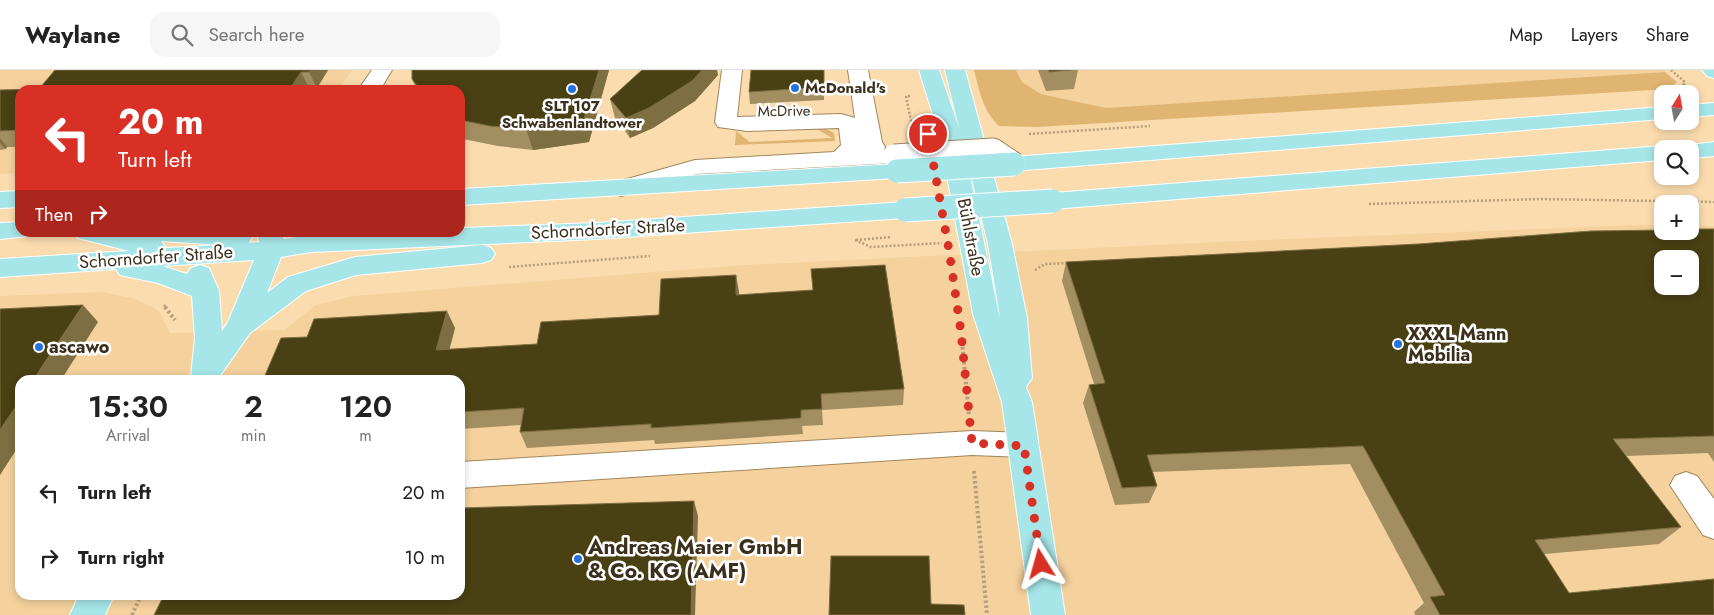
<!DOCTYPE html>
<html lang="en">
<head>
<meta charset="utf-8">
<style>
	:root { --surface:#fff; --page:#f6f6f6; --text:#222; --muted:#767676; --line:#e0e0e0 }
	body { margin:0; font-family:Jost,sans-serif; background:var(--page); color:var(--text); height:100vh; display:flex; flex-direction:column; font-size:19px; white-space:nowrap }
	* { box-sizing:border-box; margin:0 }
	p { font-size:16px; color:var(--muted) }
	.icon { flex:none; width:28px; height:28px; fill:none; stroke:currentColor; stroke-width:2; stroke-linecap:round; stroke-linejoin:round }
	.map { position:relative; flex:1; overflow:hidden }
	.details { position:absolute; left:15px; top:305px; width:450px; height:225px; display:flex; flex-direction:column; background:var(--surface); border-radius:15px; box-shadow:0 2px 8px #0003 }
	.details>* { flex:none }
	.banner { position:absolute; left:15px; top:15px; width:450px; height:152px; border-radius:15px; box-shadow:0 2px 8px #0003; background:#d93025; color:#fff; overflow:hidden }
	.needle { width:32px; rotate:11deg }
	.tools { position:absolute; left:1654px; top:15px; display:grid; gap:10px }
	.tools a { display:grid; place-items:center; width:45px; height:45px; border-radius:10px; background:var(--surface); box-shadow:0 2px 8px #0003; font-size:25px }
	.pin { position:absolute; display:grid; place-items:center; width:42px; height:42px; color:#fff; margin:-21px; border:2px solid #fff; border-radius:50%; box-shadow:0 1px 5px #0007 }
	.me { position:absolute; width:55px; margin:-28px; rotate:352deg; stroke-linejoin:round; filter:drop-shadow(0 0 4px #0008) }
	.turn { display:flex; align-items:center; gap:18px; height:105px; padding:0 20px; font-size:22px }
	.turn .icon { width:65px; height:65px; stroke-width:2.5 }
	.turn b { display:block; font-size:35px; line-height:42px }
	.then { display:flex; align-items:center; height:48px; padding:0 20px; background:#0003; gap:10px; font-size:19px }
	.eta { display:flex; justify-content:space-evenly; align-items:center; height:85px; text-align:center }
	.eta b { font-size:30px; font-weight:600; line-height:35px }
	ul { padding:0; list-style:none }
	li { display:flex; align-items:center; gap:15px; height:65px; padding:0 20px }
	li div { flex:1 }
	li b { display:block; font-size:19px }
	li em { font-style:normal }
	header { display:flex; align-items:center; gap:30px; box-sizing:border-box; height:70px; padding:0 25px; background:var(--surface); border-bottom:1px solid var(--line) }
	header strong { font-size:24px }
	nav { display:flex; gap:28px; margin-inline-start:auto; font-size:18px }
	.search { width:350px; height:45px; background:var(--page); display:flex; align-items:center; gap:12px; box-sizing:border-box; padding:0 18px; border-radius:15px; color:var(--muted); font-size:19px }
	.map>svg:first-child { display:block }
	.built { fill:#f4d19d; fill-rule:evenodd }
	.green { fill:#e0b572 }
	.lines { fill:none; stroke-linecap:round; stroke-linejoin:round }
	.minor-casing { stroke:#a2865b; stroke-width:2 }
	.major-casing { stroke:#fff; stroke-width:2 }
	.path-far1 { stroke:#b69e7a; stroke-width:2.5; stroke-dasharray:2 2; stroke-linecap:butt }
	.path { stroke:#b69e7a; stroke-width:4; stroke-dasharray:2.5 2.5; stroke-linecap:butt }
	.minor { fill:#fff; fill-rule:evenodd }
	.major { fill:#a6e6e8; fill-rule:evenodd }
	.minor-bridge-casing { stroke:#a2865b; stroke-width:25; stroke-linecap:butt }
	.major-bridge-casing { stroke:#fff; stroke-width:25; stroke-linecap:butt }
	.path-bridge { stroke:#b69e7a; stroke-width:2.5; stroke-dasharray:2 2; stroke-linecap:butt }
	.minor-bridge { stroke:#fff; stroke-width:23 }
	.major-bridge { stroke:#a6e6e8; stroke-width:23 }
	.wall { fill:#a28e60 }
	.shaded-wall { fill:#7e6f42 }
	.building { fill:#494013; stroke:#7e6f42; fill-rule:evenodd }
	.route { stroke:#d93025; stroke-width:9; stroke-dasharray:0 16.2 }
	.poi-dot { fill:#2372dd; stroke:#fff; stroke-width:2 }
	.labels { text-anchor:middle; stroke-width:5; stroke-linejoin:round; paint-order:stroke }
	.far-poi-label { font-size:15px; font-weight:bold; fill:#3b2f1d; stroke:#fff; text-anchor:start }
	.far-street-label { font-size:15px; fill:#3b2f1d; stroke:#fff }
	.street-label { font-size:18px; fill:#3b2f1d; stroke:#fff }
	.poi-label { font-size:18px; font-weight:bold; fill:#3b2f1d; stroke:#fff; text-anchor:start }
	.near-poi-label { font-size:21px; font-weight:bold; fill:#3b2f1d; stroke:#fff; text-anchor:start }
</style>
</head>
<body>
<header>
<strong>Waylane</strong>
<div class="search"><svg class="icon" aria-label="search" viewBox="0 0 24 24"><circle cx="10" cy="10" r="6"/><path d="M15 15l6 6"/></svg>Search here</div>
<nav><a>Map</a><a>Layers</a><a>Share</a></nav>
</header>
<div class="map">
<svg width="1714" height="545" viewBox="0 0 1714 545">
	<rect width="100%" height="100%" fill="#fadcae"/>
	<path class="built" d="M0 0H352L338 20H20V103L0 104Z
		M1016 0H1664L1665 2 1106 38 1041 24 1022 12Z
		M1635 155H1662V161H1690V155L1714 156V545H0V226L102 222 136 229 159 241 170 263 284 260 316 235 354 226 744 195 1241 171ZM1662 189H1690V216H1662ZM20 310H460V525H20Z"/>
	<path class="green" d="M974 0H1016L1022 12 1041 24 1106 38 1665 2 1677 12 1669 19 1037 57 999 56C983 41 979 20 974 0Z
		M824 58 834 63 835 71 735 75 736 61 750 72 832 68 817 59Z"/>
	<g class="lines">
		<defs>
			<path id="minor" d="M372 0H392L380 20H358Z
				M722 0H742L737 47 841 44 855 48 848 0H868L882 72 885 77 884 79 902 81 905 86 902 91 894 93 696 104 621 126 613 123 609 118 613 113 695 90 834 82 841 75 839 58 747 61 718 57 715 52Z
				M972 361 1024 363 1035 366 1039 375 1035 384 1024 387 972 385 460 418V392Z
				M1686 402 1697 406 1714 429V469L1703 465 1670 415 1675 406Z"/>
			<path id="major" d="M919 0H939L959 58 945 0H965L1012 174 1027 248 1032 308 1026 317 1032 332 1065 545H1031L1002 332 973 244 939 64ZM965 82 988 174 1000 247 999 244Z
				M1702 0H1714V8L1707 6Z
				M1714 33V45L1690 47V35Z
				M1662 37V49L1014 101 1006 99 1003 94 1006 89 1014 87Z
				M1714 72V86L1690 88V79H1680L1682 76Z
				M1662 76 1670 79H1662V90L1053 139 1045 137 1041 131 1045 125 1053 123Z
				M897 94 905 96 909 101 905 106 897 108 460 135V119Z
				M20 121V137L0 138V122Z
				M905 132 914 134 917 140 914 146 905 148 596 169 311 182 281 187 267 223 288 207 355 187 482 175 491 178 495 184 491 190 482 193 356 205 306 221 250 263 217 310H193L191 305 195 268 192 226 158 213 120 205 116 199 0 207V189L129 181 78 168 75 162H250L252 167 249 173 259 172 257 165 258 162H280L284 169C342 159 402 162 460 162V158L596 153ZM161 171 222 175 166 178ZM254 190 228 252 222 261 219 221 209 198 200 195 191 198 187 204 162 196Z
				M20 152V162H31L29 166 0 169V153Z
				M79 525H114L105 545H70Z"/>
		</defs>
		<use href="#minor" class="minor-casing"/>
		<use href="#major" class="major-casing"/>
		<path class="path-far1" d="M1671 0 1685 12 1680 22
			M910 26H906L912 56
			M1029 64 1150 56
			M1369 134 1541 129 1714 132
			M855 170 871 177 942 173
			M509 197 650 186
			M1035 200 1045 194 1069 193
			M164 235 166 238"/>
		<path class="path" d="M165 237 175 250
			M962 272 969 345
			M974 401 987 545
			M132 545 141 525"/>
		<use href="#minor" class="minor"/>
		<use href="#major" class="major"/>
		<defs>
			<path id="minor-bridge" d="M894 86 993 80 1014 94"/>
			<path id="major-bridge" d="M897 101 1014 94
				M905 140 1053 131"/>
		</defs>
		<use href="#minor-bridge" class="minor-bridge-casing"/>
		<use href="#major-bridge" class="major-bridge-casing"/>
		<path class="path-bridge" d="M856 170 892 167"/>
		<use href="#minor-bridge" class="minor-bridge"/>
		<use href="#major-bridge" class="major-bridge"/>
	</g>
	<path class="wall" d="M55 0H328L317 18 20 20V77H7L6 79 0 80V20L39 19Z
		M412 0H609L589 72 533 80 498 76 463 69 460 67V20H417L412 9Z
		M824 0V30L750 34 749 22Z
		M1038 0H1078L1074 19 1046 21Z
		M718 5 695 31 653 58 630 68 615 48 610 29Z
		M1714 159V392L1708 383 1626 386 1681 457 1659 474 1544 484 1569 523 1714 545H1415L1414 542 1424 533 1350 394 1153 402 1157 416 1149 433 1115 435 1083 333 1089 315 1094 314 1062 211 1066 192Z
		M811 199 904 319 903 335 822 340 823 355 802 356 803 364 655 374 654 370 527 378 520 362 521 355 460 359V310H263L455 258 449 279 537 274 659 245 739 222V225L813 220Z"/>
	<path class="shaded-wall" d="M310 0H328L317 18 309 2Z
		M599 0H609L589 72 533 80 526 59Z
		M702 0H717L718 5 695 31 653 58 630 68 626 48Z
		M301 2 309 18 308 20H289Z
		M0 68 7 77 6 79 0 73Z
		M736 205 739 222V241L736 225Z
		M83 235 98 252 61 310H33Z
		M447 241 455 258 445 297 436 280Z
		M20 330V374L0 405V360Z
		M694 431 698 446 695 545H691Z"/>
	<path class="building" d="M55 0H310L309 2H301L289 20H20V60L0 61V20L39 19Z
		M412 0H599L583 52 526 59 490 56 460 50V20H420L412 9Z
		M642 0H702L692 11 649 38 626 48 610 29Z
		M751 0H824V17L749 22Z
		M1049 0H1070L1049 2Z
		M1690 159H1714V366L1613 369 1681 457 1535 470 1569 523 1714 509V545H1440L1430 527 1445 525 1363 376 1147 385 1157 416 1122 418 1089 315 1105 313 1066 192 1418 174 1591 161 1662 160V161H1690ZM1662 189H1690V216H1662Z
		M885 195 904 319 821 324 822 339 801 340V348L651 358V354L520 362 524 338 460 342V310H263L281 268 307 267 314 249 447 241 436 280 537 274 541 252 659 245 661 209 736 205V225L813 220 811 199Z
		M83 235 33 310H20V330L0 360V239Z
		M694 431 691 545H154L164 525H460V438Z
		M831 486H929L931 534 964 535 965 545H829Z"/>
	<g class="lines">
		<path class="route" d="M928 64 949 180 961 262 972 373 1024 376 1041 494"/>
	</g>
	<g class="poi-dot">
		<circle cx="795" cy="18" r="5"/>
		<circle cx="572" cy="19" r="5"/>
		<circle cx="1398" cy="274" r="5"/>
		<circle cx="39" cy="277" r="5"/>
		<circle cx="578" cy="489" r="5"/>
	</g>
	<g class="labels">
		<g class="far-poi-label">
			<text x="805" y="23">McDonald's</text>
			<text x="572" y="41" text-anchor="middle">SLT 107<tspan x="572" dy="17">Schwabenlandtower</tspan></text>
		</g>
		<g class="far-street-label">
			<text transform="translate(784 41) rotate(-1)" y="5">McDrive</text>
		</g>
		<g class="street-label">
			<text transform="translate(608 159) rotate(-3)" y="6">Schorndorfer Straße</text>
			<text transform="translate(971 167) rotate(79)" y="6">Bühlstraße</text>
			<text transform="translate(156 187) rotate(-4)" y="6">Schorndorfer Straße</text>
		</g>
		<g class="poi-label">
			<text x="1408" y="270">XXXL Mann<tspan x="1408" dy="21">Mobilia</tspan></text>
			<text x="49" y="283">ascawo</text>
		</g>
		<g class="near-poi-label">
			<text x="588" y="484">Andreas Maier GmbH<tspan x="588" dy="24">&amp; Co. KG (AMF)</tspan></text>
		</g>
	</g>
</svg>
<div class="tools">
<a><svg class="needle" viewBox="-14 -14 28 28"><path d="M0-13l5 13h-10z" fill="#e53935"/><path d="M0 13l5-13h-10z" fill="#767676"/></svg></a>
<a><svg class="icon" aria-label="search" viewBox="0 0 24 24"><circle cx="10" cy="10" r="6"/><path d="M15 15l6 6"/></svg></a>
<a>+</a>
<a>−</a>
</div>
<div class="pin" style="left:928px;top:64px;background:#d93025"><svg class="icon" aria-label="arrive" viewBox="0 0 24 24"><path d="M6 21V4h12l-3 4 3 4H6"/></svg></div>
<svg class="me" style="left:1041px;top:494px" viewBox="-20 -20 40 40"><path d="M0-17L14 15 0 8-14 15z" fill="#d93025" stroke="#fff" stroke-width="4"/></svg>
<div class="banner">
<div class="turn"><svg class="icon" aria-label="left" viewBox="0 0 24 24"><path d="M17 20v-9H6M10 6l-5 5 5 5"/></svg><div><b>20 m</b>Turn left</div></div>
<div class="then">Then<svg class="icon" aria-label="right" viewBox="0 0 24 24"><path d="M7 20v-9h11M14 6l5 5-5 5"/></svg></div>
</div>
<section class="details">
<div class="eta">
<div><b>15:30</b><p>Arrival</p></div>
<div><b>2</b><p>min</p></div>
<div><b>120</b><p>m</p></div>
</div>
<ul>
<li><svg class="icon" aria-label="left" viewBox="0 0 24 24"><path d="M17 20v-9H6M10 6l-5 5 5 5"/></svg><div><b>Turn left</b></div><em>20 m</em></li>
<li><svg class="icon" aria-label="right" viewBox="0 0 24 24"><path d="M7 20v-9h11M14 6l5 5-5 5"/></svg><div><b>Turn right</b></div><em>10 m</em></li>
</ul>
</section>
</div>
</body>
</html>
